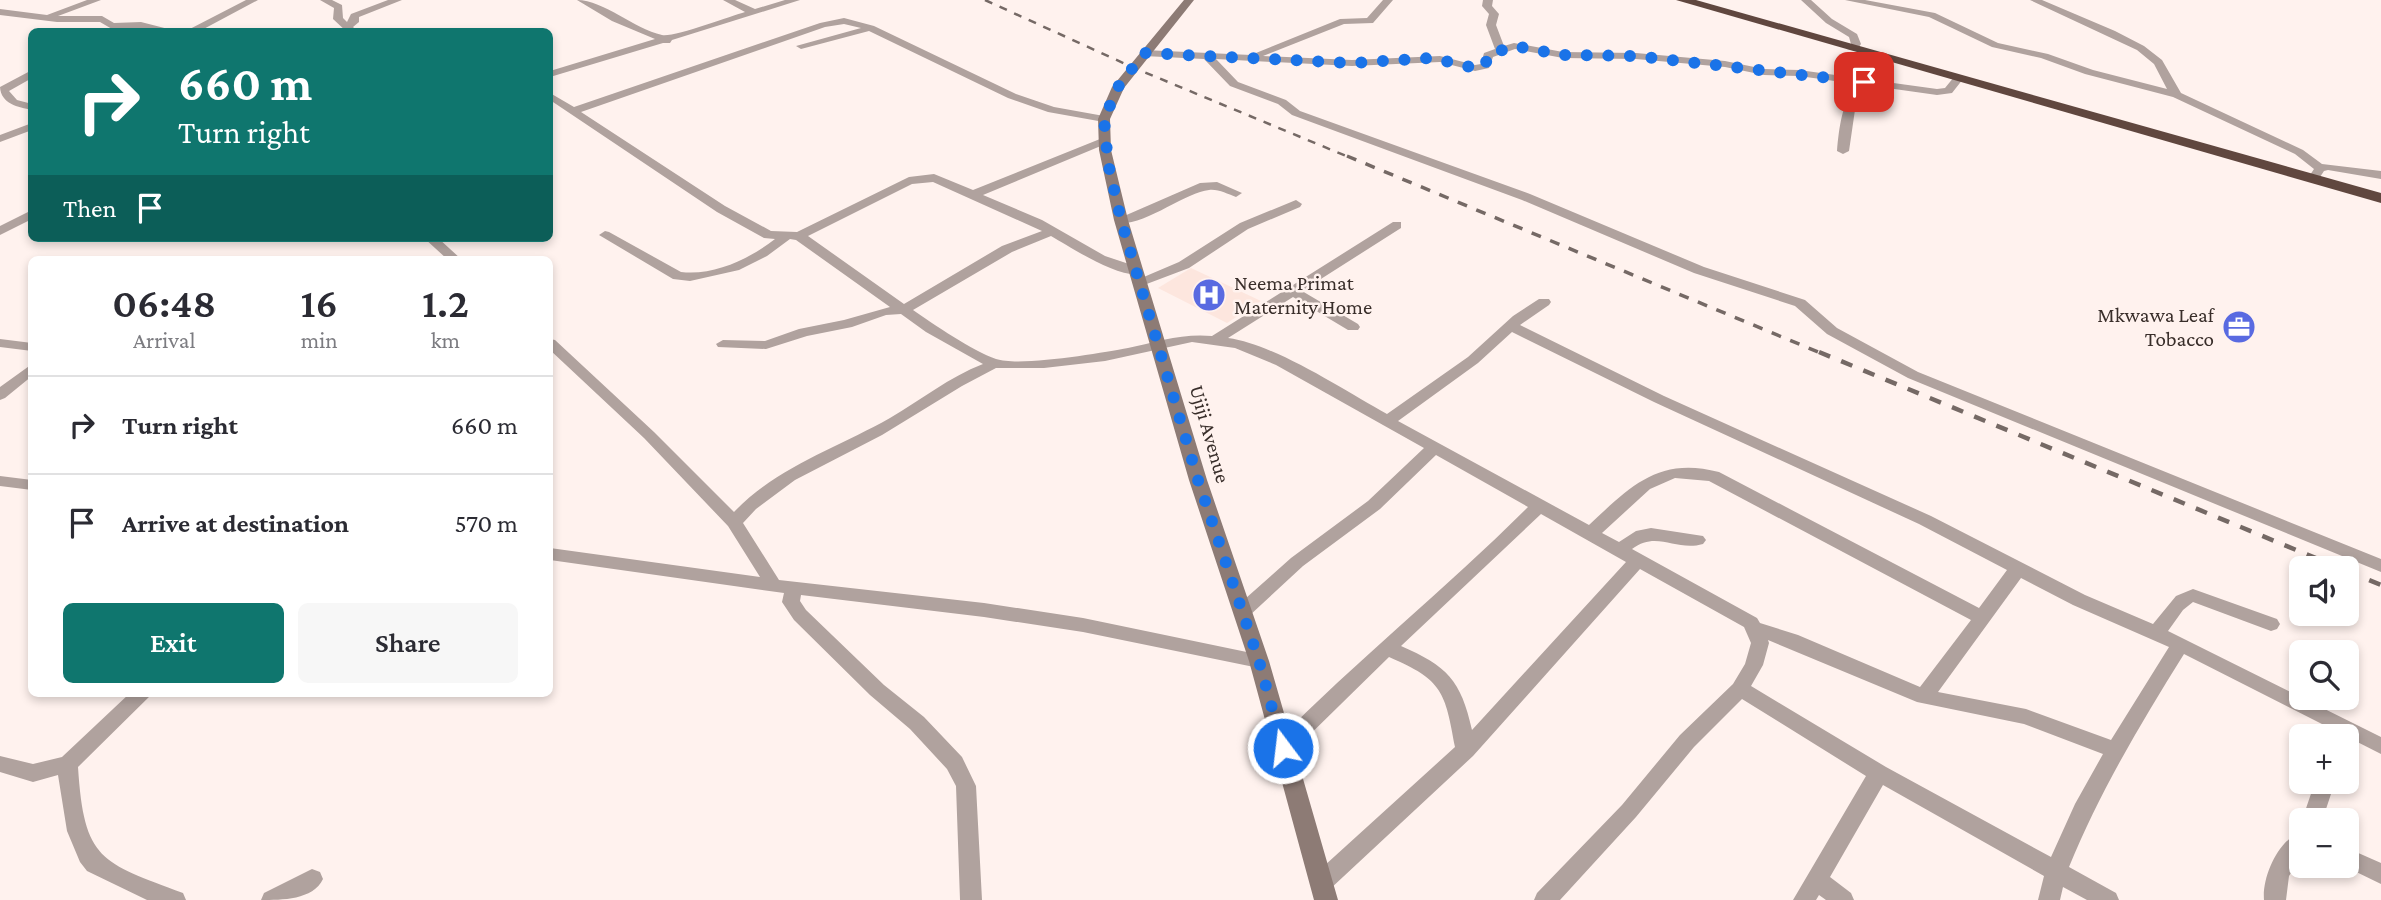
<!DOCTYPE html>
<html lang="en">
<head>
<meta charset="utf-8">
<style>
	:root { --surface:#fff; --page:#f7f7f7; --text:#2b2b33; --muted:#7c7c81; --line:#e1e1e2; --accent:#0f766e }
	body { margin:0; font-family:"Crimson Pro",serif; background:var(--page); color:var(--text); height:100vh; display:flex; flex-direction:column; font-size:26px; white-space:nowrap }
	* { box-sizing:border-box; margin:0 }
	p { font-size:23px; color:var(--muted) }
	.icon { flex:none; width:38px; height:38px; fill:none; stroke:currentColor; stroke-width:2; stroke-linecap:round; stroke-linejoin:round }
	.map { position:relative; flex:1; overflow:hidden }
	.drawer { position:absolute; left:28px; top:256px; width:525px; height:441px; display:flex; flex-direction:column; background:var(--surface); border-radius:10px; box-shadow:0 4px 10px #0003 }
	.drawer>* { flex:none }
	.top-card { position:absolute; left:28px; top:28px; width:525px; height:214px; border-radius:10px; box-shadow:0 4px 10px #0003; background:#0f766e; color:#fff; overflow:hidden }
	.tools { position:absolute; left:2289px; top:556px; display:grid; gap:14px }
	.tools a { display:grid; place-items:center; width:70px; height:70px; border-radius:10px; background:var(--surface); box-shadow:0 4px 10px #0003; font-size:35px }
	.pin { position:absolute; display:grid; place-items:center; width:60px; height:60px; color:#fff; margin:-30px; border-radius:14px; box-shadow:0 4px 10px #0006 }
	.me { position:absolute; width:77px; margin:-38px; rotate:345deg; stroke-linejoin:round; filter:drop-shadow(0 0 5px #0008) }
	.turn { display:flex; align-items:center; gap:24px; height:147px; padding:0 35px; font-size:32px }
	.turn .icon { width:91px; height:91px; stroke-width:2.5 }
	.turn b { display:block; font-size:49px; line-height:60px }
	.then { display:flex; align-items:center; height:66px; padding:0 35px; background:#0003; gap:14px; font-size:26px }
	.eta { display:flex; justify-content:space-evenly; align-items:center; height:119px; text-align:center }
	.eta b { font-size:42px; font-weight:600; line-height:49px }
	.action { display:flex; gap:14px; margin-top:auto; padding:14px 35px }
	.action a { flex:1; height:80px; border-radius:10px; background:var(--accent); color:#fff; font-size:28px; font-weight:600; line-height:80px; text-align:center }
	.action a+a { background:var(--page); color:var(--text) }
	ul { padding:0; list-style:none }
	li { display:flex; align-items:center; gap:21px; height:98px; padding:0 35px; border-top:2px solid var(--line) }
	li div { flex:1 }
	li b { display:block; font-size:26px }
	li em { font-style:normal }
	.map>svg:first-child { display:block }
	.built { fill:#fde6de }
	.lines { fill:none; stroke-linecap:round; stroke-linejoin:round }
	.street { fill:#b0a29e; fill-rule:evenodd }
	.secondary { fill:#8d7b75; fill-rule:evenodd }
	.highway { fill:#60473f; fill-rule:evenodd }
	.rail-far2 { stroke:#756965; stroke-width:2.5; stroke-dasharray:8 8; stroke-linecap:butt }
	.rail-far1 { stroke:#756965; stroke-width:3.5; stroke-dasharray:10 10; stroke-linecap:butt }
	.rail { stroke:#756965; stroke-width:4.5; stroke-dasharray:12 12; stroke-linecap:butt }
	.route { stroke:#1a73e8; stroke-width:12; stroke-dasharray:0 21.6 }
	.labels { text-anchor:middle; stroke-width:5; stroke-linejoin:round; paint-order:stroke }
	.poi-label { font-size:21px; fill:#392e2a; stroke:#fff2ee; text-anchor:start }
	.street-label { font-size:21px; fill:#392e2a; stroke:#fff2ee }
</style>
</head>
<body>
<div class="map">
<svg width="2381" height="900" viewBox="0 0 2381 900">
	<rect width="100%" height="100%" fill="#fff2ee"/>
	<path class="built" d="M1191 268 1261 301 1227 323 1158 288Z"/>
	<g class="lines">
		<path class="street" d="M87 0H101L58 16H102L114 23 141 22 180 32 141 28 112 29 100 22H57L0 15V9L47 15Z
			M246 0H258L198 32H184Z
			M320 0H332L342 5 343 18 347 22 351 14 388 0H402L359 17V22L353 27 358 32H347L333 19 334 8Z
			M577 0C604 0 634 29 662 35 672 38 731 16 745 12L723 0H735L755 9 785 0H800L672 40 670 43H663L550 77V71L655 39 612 21Z
			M1383 0H1393L1373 23 1344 24 1263 56 1352 60 1440 56 1475 65 1481 64 1484 53 1495 49 1486 25 1489 14 1482 6 1483 0H1493L1492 6 1499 14 1496 25 1504 46 1514 43 1563 52 1636 53 1725 61 1764 69 1799 70 1937 89 1945 88 1954 77H1962L1963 79 1952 93 1937 95 1866 85 1856 103 1849 151 1843 154 1837 151C1839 128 1842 103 1856 84L1799 76 1764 75 1725 67 1636 59 1563 58 1515 49 1493 57 1489 68 1475 71 1440 62 1352 66 1216 59 1238 82 1286 100 1300 111 1530 194 1704 267 1805 300 1837 328 1918 372 2381 559V572L1908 378 1827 334 1795 306 1694 273 1522 200 1292 115 1278 104 1230 86 1204 59 1144 56 1139 53 1144 50 1251 55 1340 19 1367 18Z
			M1801 0H1811L1832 19 1857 34 1861 44 1856 51 1847 49 1851 44 1849 37 1826 23Z
			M1845 0H1865L1935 13 1998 43 2048 54 2093 70 2167 89 2154 64 2137 50 2030 0H2042L2115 31 2144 46 2162 60 2181 93 2303 150 2322 164 2381 171V179L2328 170 2324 171 2320 177H2312L2310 175 2314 169 2295 154 2173 97 2085 74 2041 58 1992 47 1929 17Z
			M844 18 874 26 1016 94 1054 107 1104 116 1109 119 1104 122 1048 112 1008 98 869 31 801 49 796 46 861 28 844 24 825 27 581 112 725 206 771 231 797 232 909 177 934 174 973 190 1100 139H1108V143L983 195 1042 220 1105 256 1141 268V274C1117 278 1072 248 1051 236L1012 252 913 310C933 324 973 351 996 359 1020 367 1101 353 1128 348 1156 342 1183 333 1212 336L1393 222H1401V228L1302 291 1358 324 1360 327 1358 330H1348L1293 297 1228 338C1277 345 1343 390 1387 414L1468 357 1513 316 1539 299H1549L1551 302 1549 305 1520 325 1664 396 1931 516 2085 595 2153 624 2176 596 2193 589 2277 619 2280 624 2277 629 2271 631 2193 602 2183 610 2168 631 2381 737V754L2184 654C2141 723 2100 791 2069 867L2116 893 2119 900H2087L2063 887 2060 900H2038L2044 876 1883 785 1830 877 1851 893 1854 900H1826L1819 895 1816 900H1793L1866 776 1742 699 1694 747 1636 817 1560 900H1534L1537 893 1622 805 1680 735 1733 684 1745 664 1751 643 1744 627 1640 569 1473 756 1329 890 1321 893 1313 890 1310 883 1313 876 1455 747C1445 692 1443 680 1389 657L1290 754 1283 756 1276 754 1273 748 1276 742C1357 660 1447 588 1528 507L1436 455 1380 509 1303 566 1249 616H1237L1234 611 1237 606 1291 558 1368 501 1424 448 1276 365 1235 348 1192 342 1105 361 1044 368H996L962 386 882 435 795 480 756 509 743 523 779 580 984 603 1083 618 1266 656 1268 661 1266 666 1259 668 1083 632 984 617 801 595 800 601 806 610 884 685 924 717 962 757 976 786 982 900H960L956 786 947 769 910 729 870 695 794 620 782 602 784 593 550 560V548L760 577 728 526 644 438 550 350V339L555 340 654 432 734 512C777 467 837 448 890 418 921 400 949 377 983 364L926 332 901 314 886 315 852 327 807 336 766 349 718 347 716 344 723 340 765 341 799 329 844 320 890 307 796 240 790 239 767 256 739 270 690 281 673 279 599 235 605 231 609 232 681 272C714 276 749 259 775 239L764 238 717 212 550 100V93L574 107 820 23ZM933 182 1042 231 1002 246 904 304 808 236 912 184ZM1512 332 1654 402 1919 524 2007 570 1979 608 1719 472C1658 456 1630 487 1589 525L1398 421 1478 363ZM1675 478 1709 481 1971 620 1920 687 1798 635 1760 623 1757 618 1632 549C1657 530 1676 552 1703 544L1706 540 1703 536 1651 528 1636 531 1619 542 1602 533 1650 489ZM1541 514 1626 562 1472 730C1461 680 1447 666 1401 646ZM2021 578 2073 605 2169 647 2111 740 2026 709 1938 692ZM1768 640 1917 702 2024 724 2103 754 2075 804 2051 857 1886 767 1751 686 1763 665 1769 643Z
			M32 70V78L9 91 17 100 32 104V110C18 107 1 104 0 87Z
			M32 123V130L0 142V135Z
			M1217 182 1242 193 1236 197C1227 194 1219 189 1209 190 1186 192 1143 227 1117 223L1115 220 1200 183Z
			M1296 200 1302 204 1300 207 1248 229 1189 268 1144 285H1134L1132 282 1179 262 1240 223Z
			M32 210V219L0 235V226Z
			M424 238H438L461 259H447Z
			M0 339 32 343V351L0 347Z
			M32 364V376L5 398 0 400V387Z
			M0 476 32 480V490L0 486Z
			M130 693H153L78 767C84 861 101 862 183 893L186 900H147L87 871 80 862 67 831 58 775 33 782 0 772V756L33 764 62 757Z
			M2315 782H2335L2322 821 2301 823Z
			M2301 832V857L2289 876 2286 900H2264C2262 877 2278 840 2301 832Z
			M2347 848 2381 863V884L2344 866H2347Z
			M312 869 320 872 323 879C313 900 282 900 261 900L264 893Z"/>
		<path class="secondary" d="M1184 0H1194L1124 88 1110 119 1111 150 1128 220 1207 480 1269 661 1338 900H1314L1249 661 1189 480 1114 220 1099 150 1098 119 1112 87Z"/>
		<path class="highway" d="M1676 0H1696L2381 193V203Z"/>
		<path class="rail-far2" d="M985 0 1132 67 1351 158"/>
		<path class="rail-far1" d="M1347 156 1823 354"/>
		<path class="rail" d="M1819 352 2342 569
			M2347 571 2381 585"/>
	</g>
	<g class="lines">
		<path class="route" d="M1283 748 1259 661 1198 480 1121 220 1108 163 1104 119 1118 87 1144 53 1352 63 1432 58 1475 68 1485 66 1488 55 1514 46 1563 55 1636 56 1864 82"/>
	</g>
	<defs>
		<symbol id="hospital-disc" viewBox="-11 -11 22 22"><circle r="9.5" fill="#596ae1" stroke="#fff2ee"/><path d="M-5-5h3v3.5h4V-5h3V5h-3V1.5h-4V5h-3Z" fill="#fff"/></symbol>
		<symbol id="office-disc" viewBox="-11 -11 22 22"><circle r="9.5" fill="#596ae1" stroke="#fff2ee"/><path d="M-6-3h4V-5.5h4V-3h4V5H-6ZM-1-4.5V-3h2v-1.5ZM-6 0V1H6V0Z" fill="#fff"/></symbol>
	</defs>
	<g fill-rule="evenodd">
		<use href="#hospital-disc" x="1190" y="276" width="38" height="38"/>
		<use href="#office-disc" x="2220" y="308" width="38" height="38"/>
	</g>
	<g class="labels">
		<g class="poi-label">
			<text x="1234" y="290">Neema Primat<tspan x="1234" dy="24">Maternity Home</tspan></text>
			<text x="2214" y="322" text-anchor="end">Mkwawa Leaf<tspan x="2214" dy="24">Tobacco</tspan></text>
		</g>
		<g class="street-label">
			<text transform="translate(1210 434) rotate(74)" y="7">Ujiji Avenue</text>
		</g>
	</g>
</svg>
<div class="tools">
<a><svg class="icon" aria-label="sound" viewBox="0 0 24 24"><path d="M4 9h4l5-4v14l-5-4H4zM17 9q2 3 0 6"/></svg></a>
<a><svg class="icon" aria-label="search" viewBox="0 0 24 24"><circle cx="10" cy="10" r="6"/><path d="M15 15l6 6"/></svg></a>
<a>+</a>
<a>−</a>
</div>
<div class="pin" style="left:1864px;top:82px;background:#d93025"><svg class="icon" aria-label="arrive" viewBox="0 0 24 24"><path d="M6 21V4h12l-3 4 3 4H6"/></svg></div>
<svg class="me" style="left:1283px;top:748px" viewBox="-20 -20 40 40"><circle r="17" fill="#1a73e8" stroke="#fff" stroke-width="3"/><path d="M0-11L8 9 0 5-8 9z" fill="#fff"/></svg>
<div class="top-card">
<div class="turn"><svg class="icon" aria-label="right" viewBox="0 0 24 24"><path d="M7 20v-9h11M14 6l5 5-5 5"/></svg><div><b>660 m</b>Turn right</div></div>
<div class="then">Then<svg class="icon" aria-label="arrive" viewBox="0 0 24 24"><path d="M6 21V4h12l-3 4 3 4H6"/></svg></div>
</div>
<section class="drawer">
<div class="eta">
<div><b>06:48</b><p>Arrival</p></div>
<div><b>16</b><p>min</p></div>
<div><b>1.2</b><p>km</p></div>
</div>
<ul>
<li><svg class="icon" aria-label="right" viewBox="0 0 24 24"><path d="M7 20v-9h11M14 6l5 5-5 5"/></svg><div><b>Turn right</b></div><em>660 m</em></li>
<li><svg class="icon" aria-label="arrive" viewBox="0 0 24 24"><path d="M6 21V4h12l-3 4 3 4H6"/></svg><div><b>Arrive at destination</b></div><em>570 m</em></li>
</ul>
<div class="action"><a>Exit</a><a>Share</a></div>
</section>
</div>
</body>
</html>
